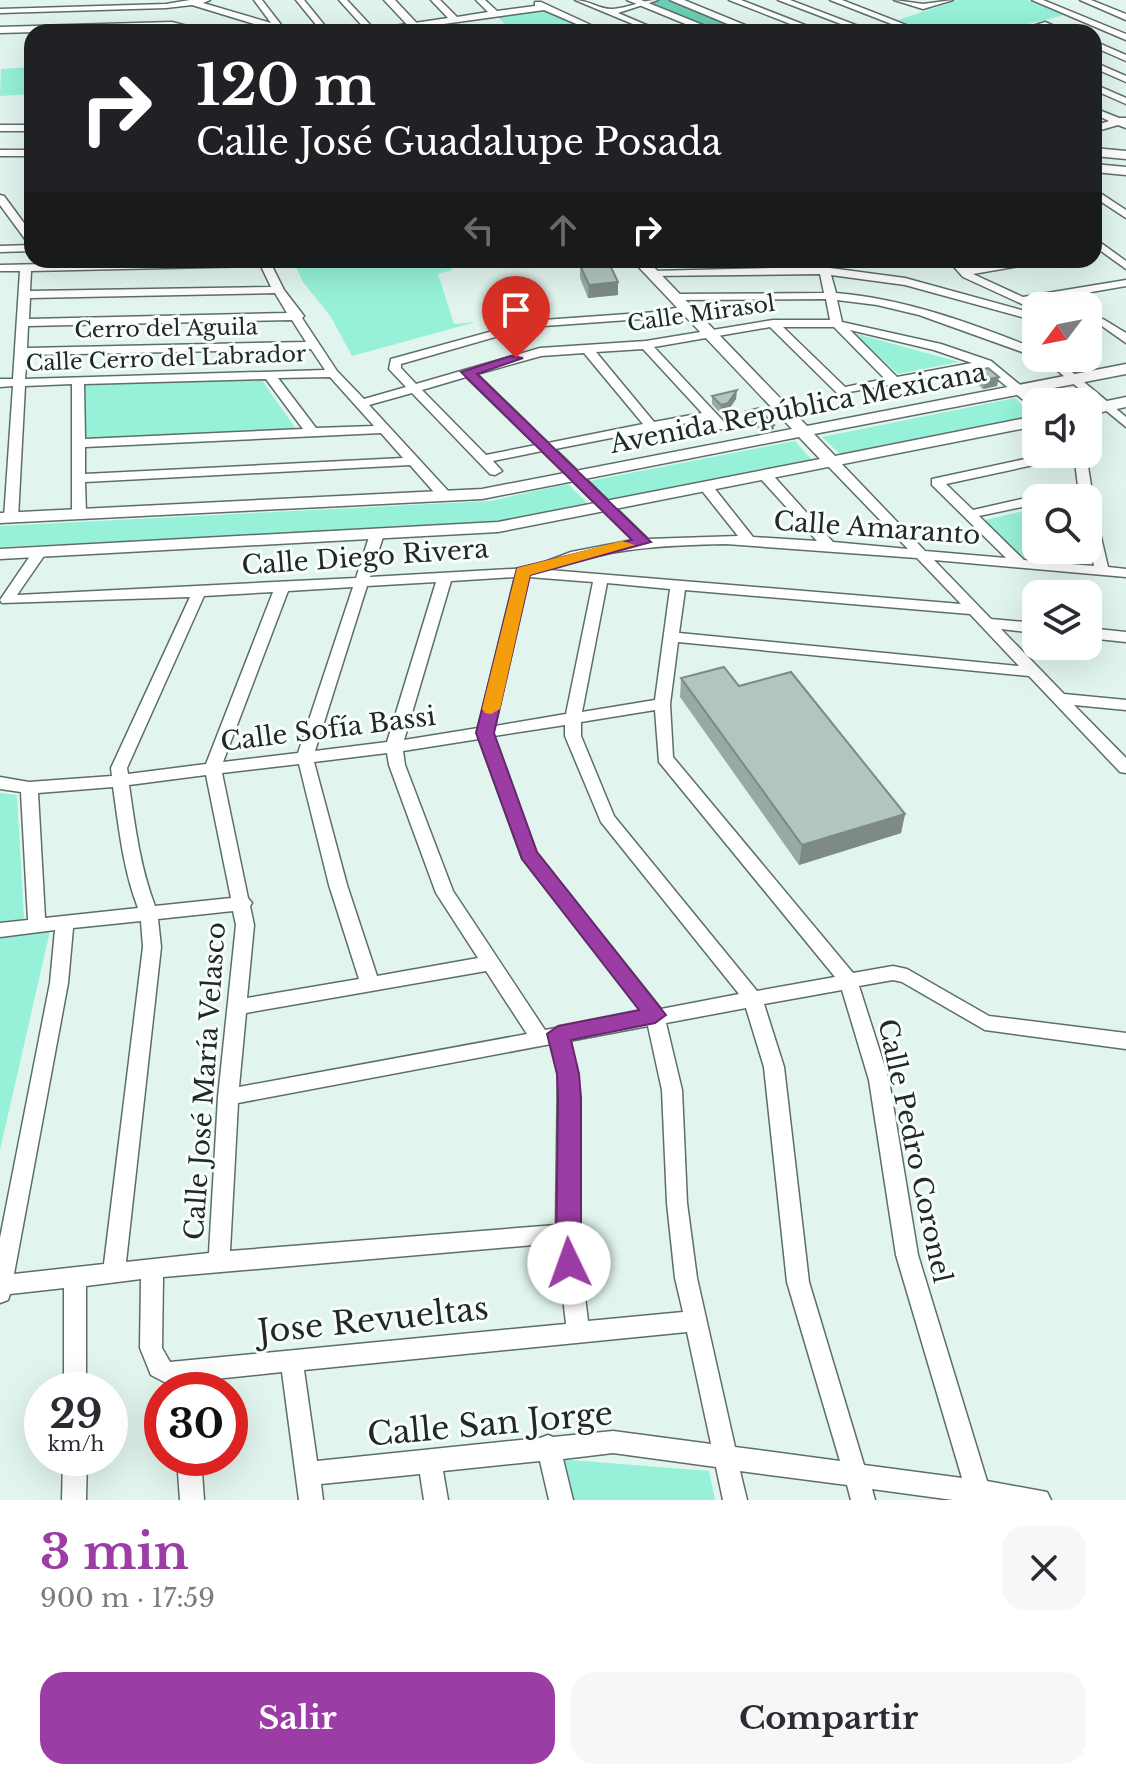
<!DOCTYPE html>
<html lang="es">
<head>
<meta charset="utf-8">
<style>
	:root { --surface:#fff; --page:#f7f7f7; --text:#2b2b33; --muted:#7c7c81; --accent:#9c3da5 }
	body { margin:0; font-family:"Libre Baskerville",serif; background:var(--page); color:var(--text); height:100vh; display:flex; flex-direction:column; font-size:30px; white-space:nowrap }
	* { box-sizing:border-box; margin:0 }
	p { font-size:26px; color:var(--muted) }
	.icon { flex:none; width:44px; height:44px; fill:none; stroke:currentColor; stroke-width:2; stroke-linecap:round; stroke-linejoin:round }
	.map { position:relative; height:1500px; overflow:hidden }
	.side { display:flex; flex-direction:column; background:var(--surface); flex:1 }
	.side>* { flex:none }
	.hud { position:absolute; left:24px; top:24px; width:1078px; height:244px; border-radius:24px; box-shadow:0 8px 32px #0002; background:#202124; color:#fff; overflow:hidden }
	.needle { width:52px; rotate:238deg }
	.buttons { position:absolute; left:1022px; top:292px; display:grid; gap:16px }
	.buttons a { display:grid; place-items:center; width:80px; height:80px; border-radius:16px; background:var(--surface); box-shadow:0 8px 32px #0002; font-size:40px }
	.speed { position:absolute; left:24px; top:1372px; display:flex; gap:16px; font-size:40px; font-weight:700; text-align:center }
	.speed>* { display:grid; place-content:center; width:104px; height:104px; border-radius:50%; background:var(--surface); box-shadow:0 8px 32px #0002; line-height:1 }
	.speed small { font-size:20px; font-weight:400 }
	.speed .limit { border:12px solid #d22; background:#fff; color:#111 }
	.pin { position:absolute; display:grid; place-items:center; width:68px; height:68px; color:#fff; margin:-82px -34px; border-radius:50% 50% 50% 0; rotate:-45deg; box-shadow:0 0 8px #0007 }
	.pin .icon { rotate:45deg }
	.me { position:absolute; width:88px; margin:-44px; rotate:357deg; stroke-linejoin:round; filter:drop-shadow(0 0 6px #0008) }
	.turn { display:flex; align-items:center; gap:28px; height:168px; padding:0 40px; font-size:36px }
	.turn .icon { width:104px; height:104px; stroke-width:2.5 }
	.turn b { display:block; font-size:56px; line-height:68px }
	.lanes { display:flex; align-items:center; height:76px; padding:0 40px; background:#0003; justify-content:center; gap:40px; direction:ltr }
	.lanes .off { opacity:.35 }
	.round { display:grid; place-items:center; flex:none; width:84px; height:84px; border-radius:24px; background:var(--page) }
	.head { display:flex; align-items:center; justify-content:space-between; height:136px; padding:0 40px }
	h1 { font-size:48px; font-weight:700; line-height:60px; color:var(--accent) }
	.cta { display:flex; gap:16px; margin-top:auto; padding:16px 40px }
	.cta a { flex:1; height:92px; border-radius:24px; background:var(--accent); color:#fff; font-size:32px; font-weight:700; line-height:92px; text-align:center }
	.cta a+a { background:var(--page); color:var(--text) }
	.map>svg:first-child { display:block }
	.green { fill:#96f1d8 }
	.water { fill:#69ceb4 }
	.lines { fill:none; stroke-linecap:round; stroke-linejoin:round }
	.minor-casing { stroke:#5d6e69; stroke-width:3 }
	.major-casing { stroke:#5d6e69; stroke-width:3 }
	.minor { fill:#fff; fill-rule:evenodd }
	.major { fill:#fff; fill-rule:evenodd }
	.wall { fill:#99a9a4 }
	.shaded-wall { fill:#7d8a86 }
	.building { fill:#b2c5bf; stroke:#7d8a86; stroke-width:2 }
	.route { fill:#9c3da5; stroke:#65286b; stroke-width:2 }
	.slow { fill:#f59e0b }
	.labels { text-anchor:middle; stroke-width:6; stroke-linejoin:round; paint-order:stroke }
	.far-street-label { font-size:22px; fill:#212826; stroke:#f7fefc }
	.street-label { font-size:26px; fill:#212826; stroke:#f7fefc }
	.near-street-label { font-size:32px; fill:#212826; stroke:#f7fefc }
</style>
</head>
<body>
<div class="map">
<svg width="1126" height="1500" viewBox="0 0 1126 1500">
	<rect width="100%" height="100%" fill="#e1f4ee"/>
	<path class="green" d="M958 0H1027L1064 15C1006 30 955 44 898 20Z
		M543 9 597 32H513L496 15Z
		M32 67V94L0 96 1 69Z
		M436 262 451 265 452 270 438 274 454 324 476 322 352 356 331 317 303 282 296 267Z
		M853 333 959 362 898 374Z
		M261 379 296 429 84 439V383Z
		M1015 398 1034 416 840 454 822 437Z
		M795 441 812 460 604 501 584 482Z
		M568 484 589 505 492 525 0 547V526L490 501Z
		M1036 508V550H1081L1084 564 1026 559 985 520Z
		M0 793 17 795 24 919 0 922Z
		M50 931 0 1150V938Z
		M558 1459 709 1471 715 1500H568Z"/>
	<path class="water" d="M632 0H675L757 32H715Z"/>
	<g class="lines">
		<defs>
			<path id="minor" d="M190 0H210L203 3 271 23 254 0H262L282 26 296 32 277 31 192 5 166 8 0 13V9L166 4Z
				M296 0H304L330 32H322Z
				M339 0H347L374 29 448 18 431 0H440L457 17 488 12 476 0H485L497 11 535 6V2H541L606 32H595L544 10 386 32H364L366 30Z
				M575 0C588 0 601 10 613 9 628 8 642 0 658 0L618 13 663 32H652Z
				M729 0H741L823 32H811Z
				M778 0H790L874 32H862Z
				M830 0H842L924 32H912Z
				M894 0 923 4 953 0 923 9Z
				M1032 0H1043L1126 34V40Z
				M1080 0H1091L1126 14V20Z
				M172 22 210 32 172 28 0 33V27Z
				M1045 22 1068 32H1056L1045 28 1015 32Z
				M1094 41 1126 55V61L1094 47Z
				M1094 62 1126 76V82L1094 68Z
				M1094 84 1126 98V104L1094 90Z
				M1094 108 1119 118H1126V128L1118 125 1094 132V126L1109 121 1094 114Z
				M0 125H32V131H0Z
				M0 150H32V156H0Z
				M1094 189 1126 210V218L1094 197Z
				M0 195 4 196 32 234V244L28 243 0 205Z
				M1094 238 1126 261V269L1094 246Z
				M32 245V251L0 252V246Z
				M232 260H398L393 263 272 266 284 290 304 316 302 318 337 371 364 399 406 387 389 369 391 359 529 321 656 312 685 306 691 309 656 318 530 327 401 364V368L416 384 540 348 646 341 773 320H830L826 299 675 300 669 297 675 294 824 293 820 274 648 276V272L652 271 819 267V261L824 260 830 268 905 278 1036 314V321L905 285 831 275 836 293C906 299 971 323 1036 349V357L919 315 877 305 837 300 842 322 941 344 991 361 1041 402H1036V408L1032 407 984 368 838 394 770 327 654 347 725 423V429H717L708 419 555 449 648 539 738 536 699 487 706 483 711 484 753 537 817 541 760 478 758 475 765 471 770 472 833 542 908 549 827 465 826 462 832 458 837 459 925 551 1006 558 932 485V479L1048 454H1072L1066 458 946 484 973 510 1078 486 1074 454H1086L1093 498 1091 501 1088 502V498H1079V494L1062 498H1036V504L979 516 1024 560 1094 566 1088 537V502L1093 503 1108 567 1126 569V577L934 560 991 619 1036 623V633L1001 629 1064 694 1126 700V710L1074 705 1126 758V773L1120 772 1029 676 678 642 670 704 673 757 853 973 893 966 907 969 989 1016 1126 1033V1049L985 1030 902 982 893 980 859 986 889 1080 918 1255 987 1481 1047 1492 1051 1500H953L872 1489 875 1500H851L847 1485 740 1471 747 1500H723L716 1467 613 1453 563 1459 573 1500H549L540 1461 443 1471 448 1500H424L420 1474 321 1484 323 1500H299L282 1372 168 1384 151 1375 140 1348 141 1279 86 1286V1390H64V1288L10 1294 8 1300 0 1303V1238L50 983 55 930 0 937V923L28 920 21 792 0 789V777L29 782 112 776 111 768 190 597 2 603 0 600 34 550H44L46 553 17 595 356 578 370 534 377 530 384 534 370 577 529 568 571 552 633 540 542 451 493 461 502 471 495 475 490 474 412 393 369 405 450 493V499H440L410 465 85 482 86 514 79 518 72 514V384L25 386 18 518 16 521H6L4 518 13 386 0 387V379H13L20 271H0V265ZM261 266 271 287 30 291 31 271ZM275 293 287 313 29 319 30 298ZM292 320 306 342 27 348 28 326ZM783 327H834L885 379 845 387ZM850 330 934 350 972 363 897 377ZM311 349 325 370 25 379 27 355ZM643 349 702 413 654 422 596 352ZM584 353 643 424 548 443 477 374 541 356ZM330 377 374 426 316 428 278 378ZM466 377 536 445 486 455 422 390ZM266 379 303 429 85 439 84 384ZM381 433 403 458 85 474V447ZM726 544 917 558 961 604 549 570C607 548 665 545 726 544ZM515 577 478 728 404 740 451 581ZM529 577 593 582 566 714 495 726ZM436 582 387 742 315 751 367 586ZM607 583 670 589 655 700 582 712ZM353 587 298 753 223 762 288 591ZM685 590 970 614 1019 666 679 633ZM273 592 206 764 128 774 127 768 204 596ZM655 710 659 762 835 977 757 991 614 816 581 736V722ZM565 725V736L601 822 739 994 661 1009 536 852 494 736ZM479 739 522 858 642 1012 545 1030 453 891 405 765 403 751ZM387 753 389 765 436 893 478 958 377 976 347 885 314 762ZM299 764 329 885 359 979 247 998 254 925 250 906 252 903 248 898 222 773ZM206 775 231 898 155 906C140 867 135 826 129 785ZM113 787C119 828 123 869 138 908L45 918 38 793ZM233 911 236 925 218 1097 209 1253 126 1262 161 947 158 919ZM141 921 143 947 104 1264 14 1274 68 983 73 928ZM486 971 527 1034 239 1087 246 1013ZM842 990 869 1080 896 1255 962 1478 864 1465 809 1282 784 1067 764 1004ZM746 1008 764 1067 787 1282 840 1461 735 1447 697 1278 687 1203 682 1090 666 1023ZM648 1026 662 1090 667 1203 675 1278 683 1312 588 1321 577 1233 578 1074 569 1041ZM551 1044 558 1074 556 1225 230 1251 238 1103ZM557 1243 566 1324 170 1362 162 1348 163 1277ZM687 1332 711 1444 613 1431 553 1437 548 1435 540 1438 317 1461 304 1370Z
				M888 260H898L899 262 894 265Z
				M948 260H959L966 268 1016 260H1041L1036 263 973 274 1023 297 1126 280V286L1034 302 1039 306 1033 309 963 277Z
				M1103 319 1126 333V343L1099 324 1097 322Z
				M1042 358H1055L1126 417V427Z
				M1088 628 1126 632V642L1088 638Z
				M63 1458H87L86 1500H62Z
				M177 1458H201L204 1500H180Z"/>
			<path id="major" d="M384 0H395L425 32H414Z
				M627 0H641L720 32H705Z
				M670 0H684L762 32H747Z
				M1094 148 1126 151V159L1094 156Z
				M1094 164 1126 167V175L1094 172Z
				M632 260H647L807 426 1126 364V374L814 434 835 456 1036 416V426L498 532 0 559V549L498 522 820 459 799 437 482 499 0 523V513L482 489 792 429Z
				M1126 397V407L1088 415V405Z"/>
		</defs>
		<use href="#minor" class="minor-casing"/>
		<use href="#major" class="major-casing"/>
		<use href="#minor" class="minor"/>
		<use href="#major" class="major"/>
	</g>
	<path class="wall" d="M580 265 618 282V295L588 298 580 278Z
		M975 371 997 386 983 389 973 380Z
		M712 396 736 399 727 412 720 413 712 404Z
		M746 411 774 429 761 432 745 415Z
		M681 678 739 686 905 814 901 833 799 865 680 697Z"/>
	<path class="shaded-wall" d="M618 282V295L588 298 589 285Z
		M999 377 997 386 983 389 985 380Z
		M737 390 736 399 727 412 720 413 721 405Z
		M774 425V429L761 432V428Z
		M905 814 901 833 799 865 802 845Z"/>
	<path class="building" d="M609 263 618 282 589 285 580 265Z
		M988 368 999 377 985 380 975 371Z
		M737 390 728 403 721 405 712 396Z
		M758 408 774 425 761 428 746 411Z
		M724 667 739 686 791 672 905 814 802 845 681 678Z"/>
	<path class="route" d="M511 356 523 358 477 374 651 542 530 575 494 733 537 852 666 1015 655 1023 571 1040 579 1074 581 1098V1263L577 1271 569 1274 560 1271 556 1263 558 1098 557 1074 547 1034 558 1026 639 1010 522 859 476 733 517 568 632 540 461 372Z"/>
	<path class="slow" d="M622 541 635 545 530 575 500 709 491 714 485 713 482 709 517 568Z"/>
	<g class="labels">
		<g class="far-street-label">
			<text transform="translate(701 313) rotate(-8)" y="8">Calle Mirasol</text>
			<text transform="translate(166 328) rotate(-1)" y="8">Cerro del Aguila</text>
			<text transform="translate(166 358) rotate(-2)" y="8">Calle Cerro del Labrador</text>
		</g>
		<g class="street-label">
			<text transform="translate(798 408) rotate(-11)" y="9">Avenida República Mexicana</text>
			<text transform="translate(877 528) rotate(4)" y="9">Calle Amaranto</text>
			<text transform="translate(365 557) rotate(-4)" y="9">Calle Diego Rivera</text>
			<text transform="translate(328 729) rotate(-7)" y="9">Calle Sofía Bassi</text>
			<text transform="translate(205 1081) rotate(-86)" y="9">Calle José María Velasco</text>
			<text transform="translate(915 1151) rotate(78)" y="9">Calle Pedro Coronel</text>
		</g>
		<g class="near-street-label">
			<text transform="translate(373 1320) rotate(-6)" y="11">Jose Revueltas</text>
			<text transform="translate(490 1424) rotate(-5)" y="11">Calle San Jorge</text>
		</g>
	</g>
</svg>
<div class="buttons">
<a><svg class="needle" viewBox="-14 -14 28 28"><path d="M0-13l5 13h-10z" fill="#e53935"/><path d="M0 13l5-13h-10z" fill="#7c7c81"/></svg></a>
<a><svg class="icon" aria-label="sound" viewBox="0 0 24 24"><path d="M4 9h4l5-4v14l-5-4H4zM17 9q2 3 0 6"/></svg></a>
<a><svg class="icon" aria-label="search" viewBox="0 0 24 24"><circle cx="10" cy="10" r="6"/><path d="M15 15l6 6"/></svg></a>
<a><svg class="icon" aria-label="layers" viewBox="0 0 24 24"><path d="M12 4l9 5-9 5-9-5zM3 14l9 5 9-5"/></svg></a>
</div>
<div class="speed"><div>29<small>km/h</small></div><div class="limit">30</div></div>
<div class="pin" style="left:516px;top:358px;background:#d93025"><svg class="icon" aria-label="arrive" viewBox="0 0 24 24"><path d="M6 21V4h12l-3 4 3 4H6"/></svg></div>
<svg class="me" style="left:569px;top:1263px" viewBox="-20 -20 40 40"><circle r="19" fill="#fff"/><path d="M0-13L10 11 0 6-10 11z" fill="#9c3da5"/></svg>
<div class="hud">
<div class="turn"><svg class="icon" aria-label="right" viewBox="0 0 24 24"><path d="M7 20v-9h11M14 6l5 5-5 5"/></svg><div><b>120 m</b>Calle José Guadalupe Posada</div></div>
<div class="lanes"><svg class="icon off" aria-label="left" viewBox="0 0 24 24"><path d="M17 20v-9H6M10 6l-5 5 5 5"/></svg><svg class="icon off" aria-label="ahead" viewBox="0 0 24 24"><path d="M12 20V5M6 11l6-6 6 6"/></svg><svg class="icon" aria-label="right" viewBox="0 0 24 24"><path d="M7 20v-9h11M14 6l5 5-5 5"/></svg></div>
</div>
</div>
<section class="side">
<div class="head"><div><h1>3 min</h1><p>900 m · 17:59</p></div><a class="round"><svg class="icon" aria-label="close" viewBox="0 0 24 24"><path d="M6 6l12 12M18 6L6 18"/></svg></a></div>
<div class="cta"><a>Salir</a><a>Compartir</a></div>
</section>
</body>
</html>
